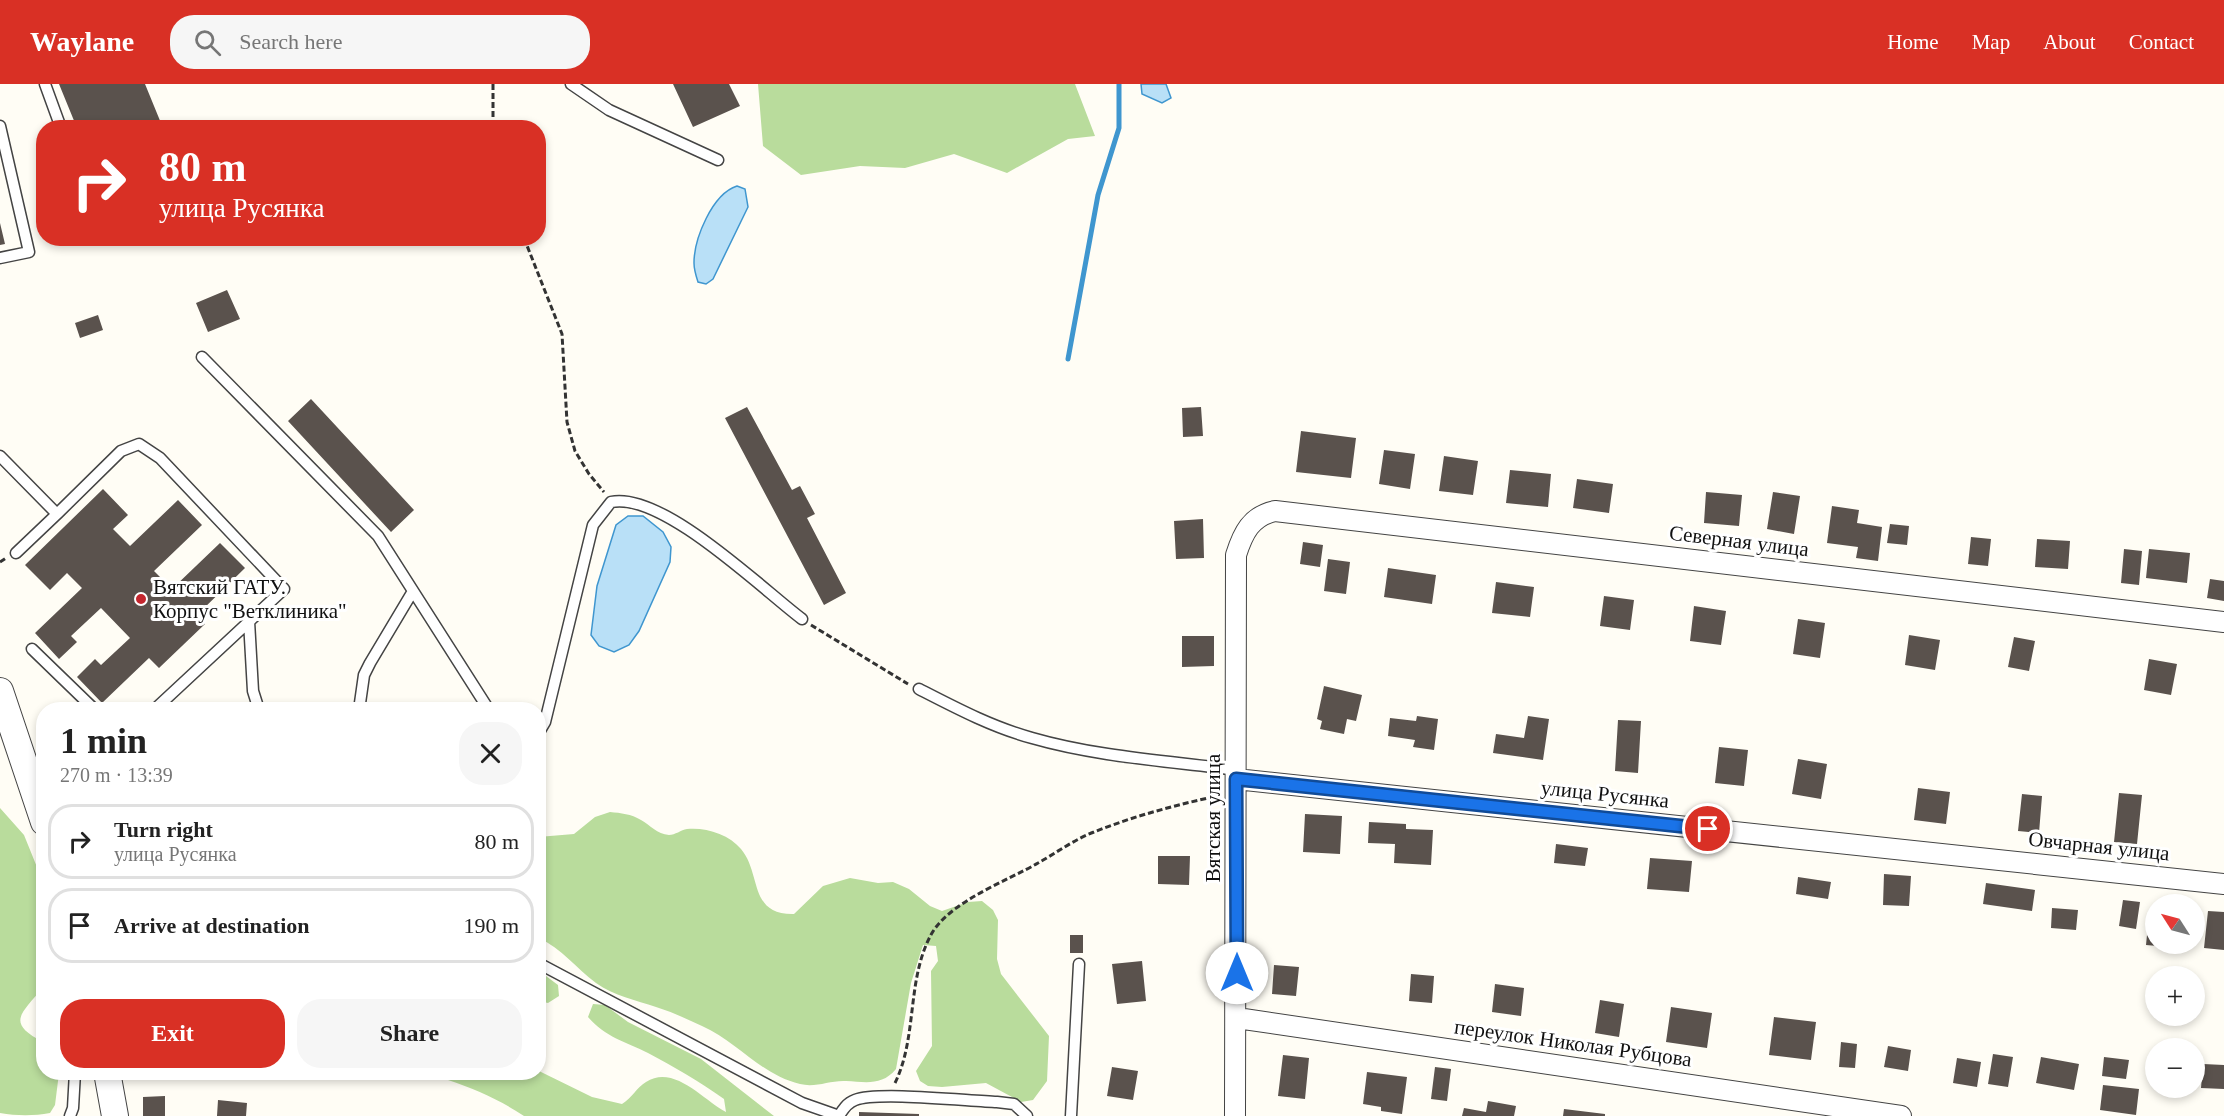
<!DOCTYPE html>
<html lang="en">
<head>
<meta charset="utf-8">
<style>
	:root { --surface:#fff; --page:#f6f6f6; --text:#222; --muted:#767676; --line:#e0e0e0; --accent:#d93025 }
	body { margin:0; font-family:Georgia,serif; background:var(--page); color:var(--text); height:100vh; display:flex; flex-direction:column; font-size:22px; white-space:nowrap }
	* { box-sizing:border-box; margin:0 }
	p { font-size:20px; color:var(--muted) }
	.icon { flex:none; width:33px; height:33px; fill:none; stroke:currentColor; stroke-width:2; stroke-linecap:round; stroke-linejoin:round }
	.map { position:relative; flex:1; overflow:hidden }
	.drawer { position:absolute; left:36px; top:618px; width:510px; height:378px; display:flex; flex-direction:column; background:var(--surface); border-radius:24px; box-shadow:0 3px 9px #0003 }
	.drawer>* { flex:none }
	.banner { position:absolute; left:36px; top:36px; width:510px; height:126px; border-radius:24px; box-shadow:0 3px 9px #0003; background:#d93025; color:#fff; overflow:hidden }
	.needle { width:39px; rotate:306deg }
	.tools { position:absolute; left:2145px; top:810px; display:grid; gap:12px }
	.tools a { display:grid; place-items:center; width:60px; height:60px; border-radius:50%; background:var(--surface); box-shadow:0 3px 9px #0003; font-size:30px }
	.pin { position:absolute; display:grid; place-items:center; width:51px; height:51px; color:#fff; margin:-26px; border:3px solid #fff; border-radius:50%; box-shadow:0 2px 6px #0007 }
	.me { position:absolute; width:66px; margin:-33px; rotate:0deg; stroke-linejoin:round; filter:drop-shadow(0 0 4px #0008) }
	.turn { display:flex; align-items:center; gap:21px; height:126px; padding:0 24px; font-size:27px }
	.turn .icon { width:78px; height:78px; stroke-width:2.5 }
	.turn b { display:block; font-size:42px; line-height:51px }
	.round { display:grid; place-items:center; flex:none; width:63px; height:63px; border-radius:24px; background:var(--page) }
	.head { display:flex; align-items:center; justify-content:space-between; height:102px; padding:0 24px }
	h1 { font-size:36px; font-weight:700; line-height:45px }
	.action { display:flex; gap:12px; margin-top:auto; padding:12px 24px }
	.action a { flex:1; height:69px; border-radius:24px; background:var(--accent); color:#fff; font-size:24px; font-weight:700; line-height:69px; text-align:center }
	.action a+a { background:var(--page); color:var(--text) }
	ul { padding:0; list-style:none }
	li { display:flex; align-items:center; gap:18px; height:75px; margin:0 12px 9px; padding:0 12px; border:3px solid var(--line); border-radius:24px }
	li div { flex:1 }
	li b { display:block; font-size:22px }
	li em { font-style:normal }
	header { display:flex; align-items:center; gap:36px; box-sizing:border-box; height:84px; padding:0 30px; background:var(--accent); color:#fff }
	header strong { font-size:28px }
	nav { display:flex; gap:33px; margin-inline-start:auto; font-size:21px }
	.search { width:420px; height:54px; background:var(--page); display:flex; align-items:center; gap:15px; box-sizing:border-box; padding:0 21px; border-radius:24px; color:var(--muted); font-size:22px }
	.map>svg:first-child { display:block }
	.forest { fill:#b9dc9c }
	.water { fill:#b9e0f7; stroke:#3f96cf; stroke-width:1.5 }
	.lines { fill:none; stroke-linecap:round; stroke-linejoin:round }
	.stream { stroke:#3f96cf; stroke-width:5 }
	.building { fill:#5a524d }
	.service-casing { stroke:#444; stroke-width:13 }
	.minor-casing { stroke:#444; stroke-width:22 }
	.tertiary-casing { stroke:#444; stroke-width:28 }
	.path { stroke:#333; stroke-width:3; stroke-dasharray:6 3; stroke-linecap:butt }
	.service { stroke:#fff; stroke-width:10 }
	.minor { stroke:#fff; stroke-width:20 }
	.tertiary { stroke:#fff; stroke-width:26 }
	.route-casing { stroke:#114b97; stroke-width:15 }
	.route { stroke:#1a73e8; stroke-width:10 }
	.poi-dot { fill:#c4262e; stroke:#fff; stroke-width:2 }
	.labels { text-anchor:middle; stroke-width:6; stroke-linejoin:round; paint-order:stroke }
	.street-label { font-size:21px; fill:#111; stroke:#fff }
	.poi-label { font-size:21px; fill:#111; stroke:#fff; text-anchor:start }
</style>
</head>
<body>
<header>
<strong>Waylane</strong>
<div class="search"><svg class="icon" aria-label="search" viewBox="0 0 24 24"><circle cx="10" cy="10" r="6"/><path d="M15 15l6 6"/></svg>Search here</div>
<nav><a>Home</a><a>Map</a><a>About</a><a>Contact</a></nav>
</header>
<div class="map">
<svg width="2224" height="1032" viewBox="0 0 2224 1032">
	<rect width="100%" height="100%" fill="#fffdf5"/>
	<path class="forest" d="M758 0H1075L1095 52 1068 55 1007 89 954 70 905 84 860 82 801 91 763 62Z
		M0 724 24 751 43 798V903C23 929 4 938 43 958L44 988 59 989 55 1021 50 1029C34 1032 17 1032 0 1029Z
		M610 728C621 729 631 730 641 736 650 741 657 750 669 751 675 751 681 746 687 745 705 743 729 750 741 765 762 790 748 831 794 830L823 802 850 794 878 799 893 798 909 805 930 822 942 827 968 818 982 817 993 826 998 836 997 875 1001 890 1049 952 1047 997 1033 1016 1021 1018 986 999 942 1003 928 1002 920 997 916 987 932 962 931 887 938 877 936 862 923 861 911 899 896 985C882 1002 866 998 846 997 830 996 816 1004 800 1000 761 991 738 958 702 942 687 935 672 928 656 923 636 916 614 912 596 899 576 884 562 865 539 854L538 753 574 750 595 733Z
		M538 886 558 901 559 912 548 919 539 917Z
		M593 920 605 921 628 938 701 975 774 1032H524C500 1016 475 1005 448 996 434 992 420 994 406 989L539 987 592 1013 622 1020C632 1014 637 1003 646 998 674 980 703 1016 726 1028L724 1015C699 997 674 983 648 969 626 958 605 953 588 933Z"/>
	<path class="water" d="M1141 0H1166L1171 14 1162 19 1142 10Z
		M737 102 745 105 748 123 713 195 706 200 698 198C696 192 694 185 694 179 694 155 712 110 737 102Z
		M628 432H643L663 448 671 463 670 478 639 547 629 561 614 568 599 562 591 551 597 502 616 441Z"/>
	<g class="lines">
		<path class="stream" d="M1068 275 1098 111 1119 44V0"/>
	</g>
	<path class="building" d="M59 0H145L163 44H77Z
		M673 0H729L740 22 693 43Z
		M0 139 5 160 0 161Z
		M227 206 240 235 208 248 196 219Z
		M98 231 103 246 80 254 75 239Z
		M311 315 414 426 391 448 288 337Z
		M747 323 792 406 800 402 815 430 807 434 846 509 824 521 725 334Z
		M1201 323 1203 352 1183 353 1182 324Z
		M1301 347 1356 354 1351 394 1296 388Z
		M1384 366 1415 370 1410 405 1379 400Z
		M1444 372 1478 377 1473 411 1439 407Z
		M1510 386 1551 390 1548 423 1506 419Z
		M1577 395 1613 400 1609 429 1573 424Z
		M103 405 128 431 113 445 130 462 178 416 202 441 154 487 172 505 220 459 245 484 197 531 205 540 159 584 149 574 102 619 77 593 95 575 101 581 130 554 101 524 71 552 77 558 59 575 35 549 82 504 67 489 50 506 25 481Z
		M1706 408 1742 411 1739 442 1704 439Z
		M1773 408 1800 412 1794 450 1767 445Z
		M1832 422 1859 426 1857 439 1882 443 1878 477 1856 474 1858 463 1827 459Z
		M1203 435 1204 474 1176 475 1174 437Z
		M1890 440 1909 442 1907 461 1887 459Z
		M1971 453 1991 455 1988 482 1968 480Z
		M2037 455 2070 457 2068 485 2035 483Z
		M1303 458 1323 461 1320 483 1300 480Z
		M2124 465 2142 467 2139 501 2121 499Z
		M2149 465 2190 469 2187 499 2146 494Z
		M1328 475 1350 478 1346 510 1324 507Z
		M1388 484 1436 491 1432 520 1384 513Z
		M2210 495 2224 497V517L2207 514Z
		M1496 498 1534 503 1530 533 1492 529Z
		M1604 512 1634 516 1630 546 1600 542Z
		M1694 522 1726 527 1721 561 1690 557Z
		M1798 535 1825 539 1820 574 1793 570Z
		M1909 551 1940 556 1935 586 1905 581Z
		M1182 552H1214V582L1182 583Z
		M2014 553 2035 557 2029 587 2008 583Z
		M2149 575 2177 580 2171 611 2144 606Z
		M1324 602 1362 611 1356 637 1347 635 1344 650 1320 645 1322 637 1317 635Z
		M1417 632 1438 635 1434 666 1413 663 1415 656 1388 652 1390 634 1416 637Z
		M1528 632 1549 635 1543 676 1493 669 1496 650 1524 654Z
		M1618 636 1641 637 1638 689 1615 687Z
		M1719 663 1748 666 1744 702 1715 699Z
		M1798 675 1827 680 1821 715 1792 710Z
		M1918 704 1950 708 1946 740 1914 736Z
		M2119 709 2142 711 2137 760 2114 758Z
		M2022 710 2042 712 2039 749 2018 747Z
		M1305 730 1342 732 1340 770 1303 768Z
		M1369 738 1406 740V745L1433 746 1431 781 1394 779 1395 760 1368 759Z
		M1556 760 1588 764 1585 782 1554 779Z
		M1158 772H1190L1189 801 1158 800Z
		M1650 774 1692 777 1689 808 1647 805Z
		M1884 790 1911 792 1909 822 1883 821Z
		M1798 793 1831 798 1828 815 1796 810Z
		M1986 799 2035 806 2032 827 1983 820Z
		M2123 816 2140 818 2136 845 2119 842Z
		M2052 824 2078 826 2076 846 2051 844Z
		M2208 827 2224 828V866L2204 864Z
		M2149 831 2156 832V860H2170V863L2146 861Z
		M1070 851H1083V869H1070Z
		M1142 877 1146 917 1117 920 1112 880Z
		M1274 881 1299 883 1296 912 1272 910Z
		M1411 890 1434 892 1432 919 1409 917Z
		M1495 900 1524 904 1521 932 1492 928Z
		M1600 916 1624 920 1619 953 1595 949Z
		M1671 923 1712 929 1707 964 1666 958Z
		M1774 933 1816 938 1811 976 1769 971Z
		M1841 958 1857 960 1855 984 1839 983Z
		M1888 962 1911 966 1908 987 1884 983Z
		M1993 970 2013 973 2008 1003 1988 1000Z
		M1283 971 1309 974 1305 1015 1278 1012Z
		M2041 973 2079 980 2074 1006 2036 999Z
		M2104 973 2129 976 2126 995 2102 992Z
		M1957 974 1981 978 1977 1003 1953 999Z
		M2203 980 2224 981V1005L2201 1004Z
		M1112 983 1138 987 1133 1016 1107 1012Z
		M1435 983 1451 985 1447 1017 1431 1015Z
		M1367 988 1407 993 1402 1030 1381 1027V1023L1363 1020Z
		M2103 1001 2139 1005 2136 1031 2100 1026Z
		M165 1012V1032H143V1013Z
		M218 1016 247 1019 246 1032H217Z
		M1488 1017 1516 1022 1514 1032H1462L1464 1024 1486 1028Z
		M1564 1025 1605 1030V1032H1563Z
		M859 1028 919 1030V1032H859Z"/>
	<g class="lines">
		<defs>
			<path id="service" d="M45 0 61 44
				M571 0 609 26 718 76
				M0 42 29 168 0 174
				M202 273 378 452 489 626
				M0 372 57 430 121 367 139 360 160 374 284 505 154 626
				M16 469 57 430
				M249 537 253 607 259 626
				M32 565 95 626
				M919 605C956 624 992 643 1032 654 1098 673 1169 677 1237 686
				M359 626 364 591 370 579 413 507
				M538 650 545 638 593 441 611 418C662 407 762 505 802 535
				M538 879 802 1019 839 1032
				M70 1032 73 1024 75 988
				M839 1032C843 1025 847 1019 855 1016 878 1007 967 1017 997 1018L1014 1020 1027 1032
				M1071 1032 1079 880"/>
			<path id="minor" d="M1236 695 2224 800
				M1237 934 1901 1032
				M1235 1032 1236 471C1243 449 1251 432 1275 427L2224 538"/>
			<path id="tertiary" d="M0 607 44 738
				M107 988 115 1032"/>
		</defs>
		<use href="#service" class="service-casing"/>
		<use href="#minor" class="minor-casing"/>
		<use href="#tertiary" class="tertiary-casing"/>
		<path class="path" d="M493 0V44
			M524 154 562 250 567 338 575 367 589 390 604 408
			M0 478 6 474
			M811 541 908 600
			M895 999C918 952 906 895 932 849 951 817 1007 797 1038 779 1056 769 1075 755 1094 748 1134 732 1176 721 1217 712"/>
		<use href="#service" class="service"/>
		<use href="#minor" class="minor"/>
		<use href="#tertiary" class="tertiary"/>
	</g>
	<g class="lines">
		<defs>
			<path id="route" d="M1237 889 1236 695 1708 745"/>
		</defs>
		<use href="#route" class="route-casing"/>
		<use href="#route" class="route"/>
	</g>
	<circle class="poi-dot" cx="141" cy="515" r="6"/>
	<g class="labels">
		<g class="street-label">
			<text transform="translate(1739 457) rotate(7)" y="7">Северная улица</text>
			<text transform="translate(1605 710) rotate(6)" y="7">улица Русянка</text>
			<text transform="translate(1213 734) rotate(-90)" y="7">Вятская улица</text>
			<text transform="translate(2099 762) rotate(6)" y="7">Овчарная улица</text>
			<text transform="translate(1573 959) rotate(8)" y="7">переулок Николая Рубцова</text>
		</g>
		<g class="poi-label">
			<text x="153" y="510">Вятский ГАТУ.<tspan x="153" dy="24">Корпус "Ветклиника"</tspan></text>
		</g>
	</g>
</svg>
<div class="tools">
<a><svg class="needle" viewBox="-14 -14 28 28"><path d="M0-13l5 13h-10z" fill="#e53935"/><path d="M0 13l5-13h-10z" fill="#767676"/></svg></a>
<a>+</a>
<a>−</a>
</div>
<div class="pin" style="left:1708px;top:745px;background:#d93025"><svg class="icon" aria-label="arrive" viewBox="0 0 24 24"><path d="M6 21V4h12l-3 4 3 4H6"/></svg></div>
<svg class="me" style="left:1237px;top:889px" viewBox="-20 -20 40 40"><circle r="19" fill="#fff"/><path d="M0-13L10 11 0 6-10 11z" fill="#1a73e8"/></svg>
<div class="banner">
<div class="turn"><svg class="icon" aria-label="right" viewBox="0 0 24 24"><path d="M7 20v-9h11M14 6l5 5-5 5"/></svg><div><b>80 m</b>улица Русянка</div></div>
</div>
<section class="drawer">
<div class="head"><div><h1>1 min</h1><p>270 m · 13:39</p></div><a class="round"><svg class="icon" aria-label="close" viewBox="0 0 24 24"><path d="M6 6l12 12M18 6L6 18"/></svg></a></div>
<ul>
<li><svg class="icon" aria-label="right" viewBox="0 0 24 24"><path d="M7 20v-9h11M14 6l5 5-5 5"/></svg><div><b>Turn right</b><p>улица Русянка</p></div><em>80 m</em></li>
<li><svg class="icon" aria-label="arrive" viewBox="0 0 24 24"><path d="M6 21V4h12l-3 4 3 4H6"/></svg><div><b>Arrive at destination</b></div><em>190 m</em></li>
</ul>
<div class="action"><a>Exit</a><a>Share</a></div>
</section>
</div>
</body>
</html>
